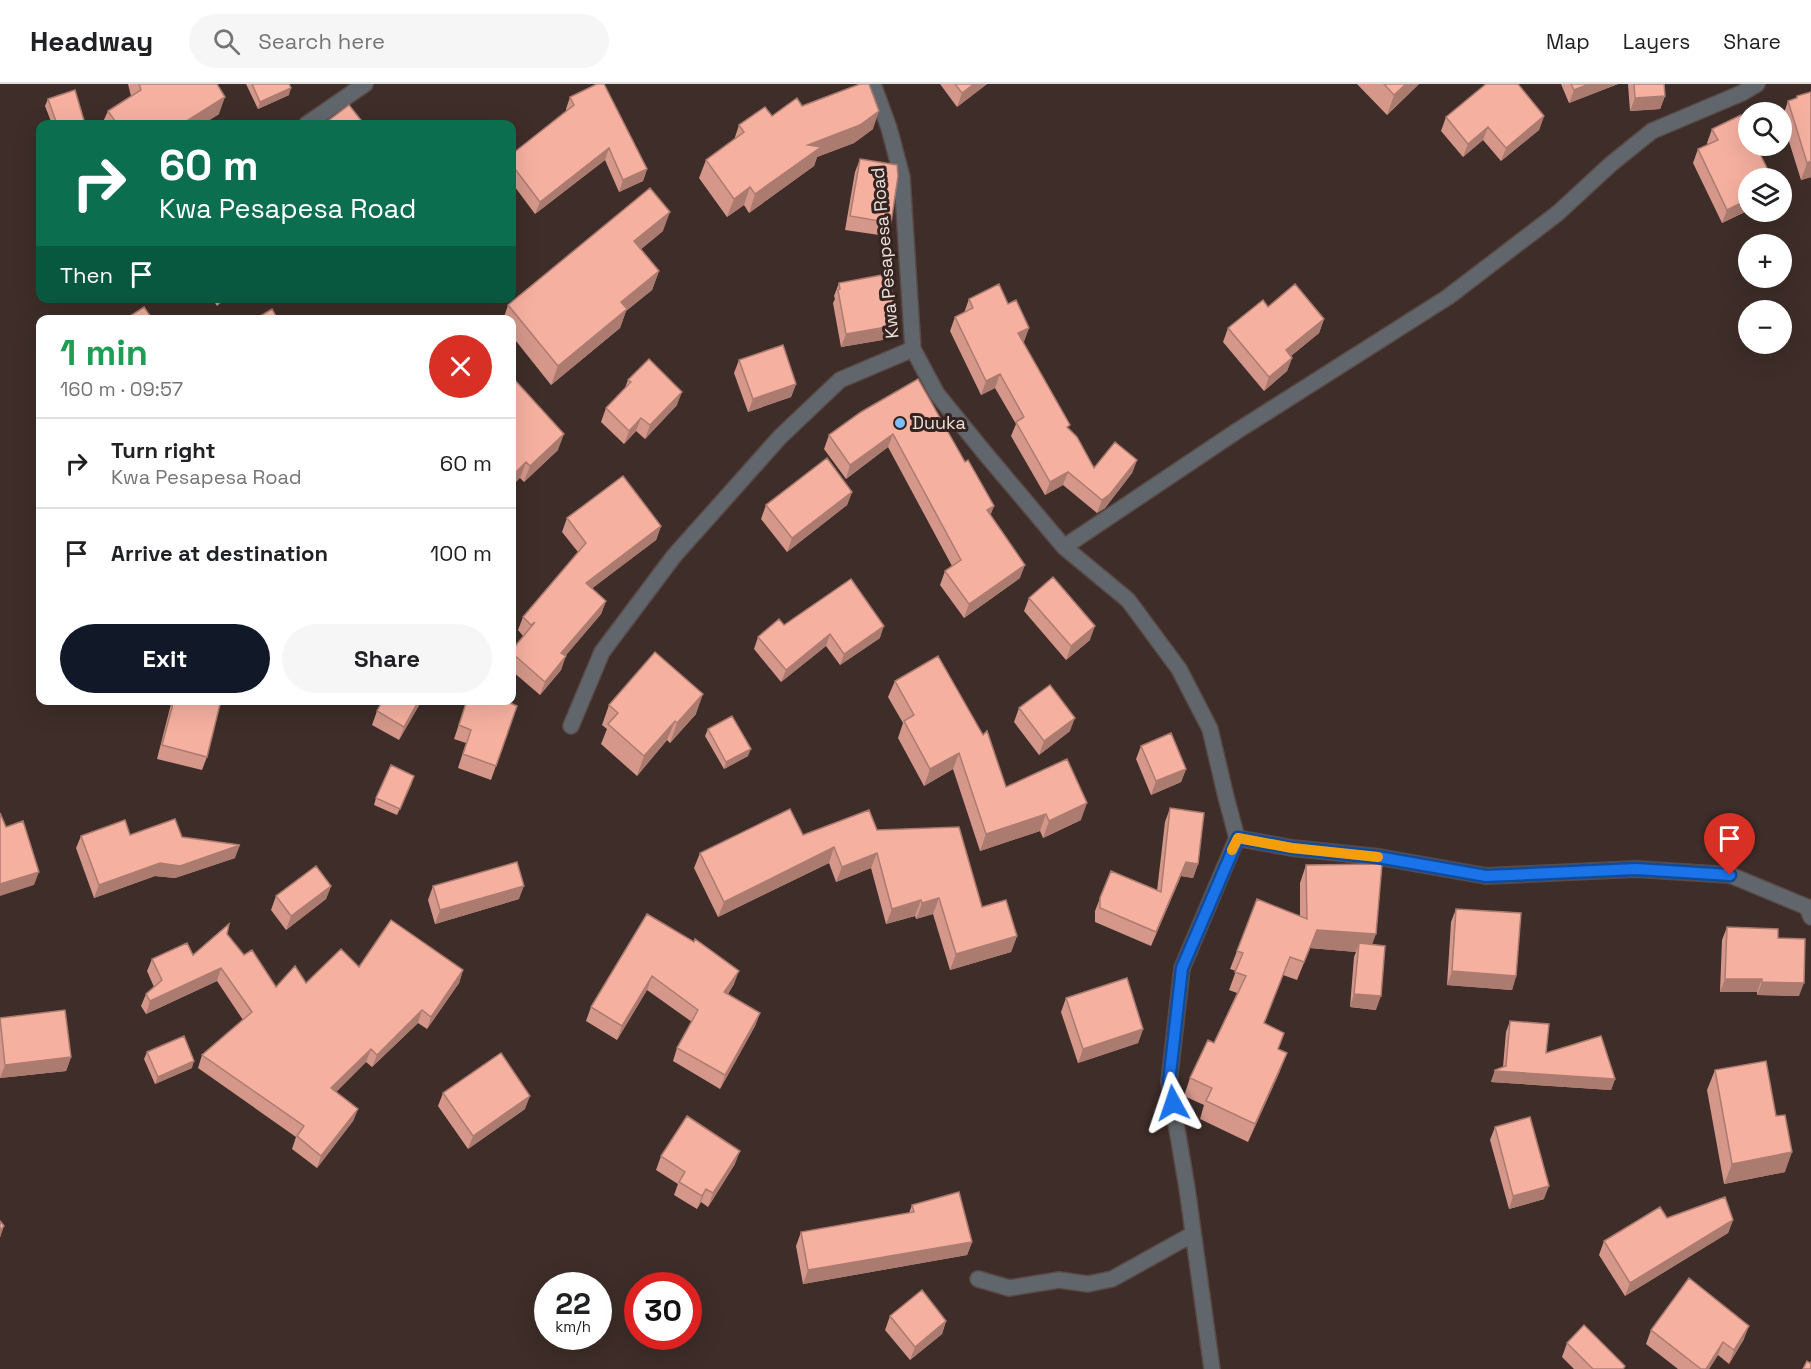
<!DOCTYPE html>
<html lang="en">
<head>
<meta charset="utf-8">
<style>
	:root { --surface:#fff; --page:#f6f6f6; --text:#202124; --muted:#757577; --line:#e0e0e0; --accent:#111827 }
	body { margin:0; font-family:"Space Grotesk",sans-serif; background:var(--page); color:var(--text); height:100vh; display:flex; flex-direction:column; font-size:22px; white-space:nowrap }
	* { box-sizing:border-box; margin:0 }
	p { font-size:20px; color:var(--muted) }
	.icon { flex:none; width:33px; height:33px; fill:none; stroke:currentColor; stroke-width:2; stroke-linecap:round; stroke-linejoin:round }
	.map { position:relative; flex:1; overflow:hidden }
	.side { position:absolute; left:36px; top:231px; width:480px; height:390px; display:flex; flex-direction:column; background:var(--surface); border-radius:12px; box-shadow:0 6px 24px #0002 }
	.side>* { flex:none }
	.guide { position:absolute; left:36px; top:36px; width:480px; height:183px; border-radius:12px; box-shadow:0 6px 24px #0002; background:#0b6e4f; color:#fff; overflow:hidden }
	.tools { position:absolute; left:1738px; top:18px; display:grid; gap:12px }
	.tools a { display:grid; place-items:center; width:54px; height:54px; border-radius:50%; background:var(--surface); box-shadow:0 6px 24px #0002; font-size:30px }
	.speed { position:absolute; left:534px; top:1188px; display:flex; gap:12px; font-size:30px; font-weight:700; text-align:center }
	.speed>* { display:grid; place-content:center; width:78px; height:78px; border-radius:50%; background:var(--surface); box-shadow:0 6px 24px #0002; line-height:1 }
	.speed small { font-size:15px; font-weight:400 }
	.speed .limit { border:9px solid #d22; background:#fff; color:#111 }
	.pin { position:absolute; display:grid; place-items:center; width:51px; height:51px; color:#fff; margin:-62px -26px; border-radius:50% 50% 50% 0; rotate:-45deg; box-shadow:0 0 6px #0007 }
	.pin .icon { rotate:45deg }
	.me { position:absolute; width:66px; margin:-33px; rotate:355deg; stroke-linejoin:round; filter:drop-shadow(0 0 4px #0008) }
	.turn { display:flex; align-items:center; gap:21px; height:126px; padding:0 24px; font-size:27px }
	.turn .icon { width:78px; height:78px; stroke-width:2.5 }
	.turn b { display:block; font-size:42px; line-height:51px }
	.then { display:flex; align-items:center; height:57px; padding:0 24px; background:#0003; gap:12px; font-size:22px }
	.round { display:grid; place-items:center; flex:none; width:63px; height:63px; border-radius:32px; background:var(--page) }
	.head { display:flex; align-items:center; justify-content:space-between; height:102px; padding:0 24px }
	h1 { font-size:36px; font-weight:800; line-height:45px; color:#1e9e55 }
	.button { display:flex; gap:12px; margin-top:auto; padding:12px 24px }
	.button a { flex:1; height:69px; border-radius:36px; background:var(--accent); color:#fff; font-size:24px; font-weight:800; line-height:69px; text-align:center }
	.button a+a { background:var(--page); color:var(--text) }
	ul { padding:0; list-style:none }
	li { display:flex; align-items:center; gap:18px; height:90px; padding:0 24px; border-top:2px solid var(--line) }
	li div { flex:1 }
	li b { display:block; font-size:22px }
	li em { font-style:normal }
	header { display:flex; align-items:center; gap:36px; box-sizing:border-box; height:84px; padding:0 30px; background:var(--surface); border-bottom:2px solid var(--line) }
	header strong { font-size:28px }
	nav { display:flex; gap:33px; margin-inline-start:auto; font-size:21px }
	.search { width:420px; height:54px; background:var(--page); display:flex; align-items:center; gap:15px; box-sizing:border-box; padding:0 21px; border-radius:33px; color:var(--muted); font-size:22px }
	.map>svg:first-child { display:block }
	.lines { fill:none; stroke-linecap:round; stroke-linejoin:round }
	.minor-casing { stroke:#5a4a46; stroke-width:18 }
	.minor { stroke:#60666c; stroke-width:15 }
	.wall { fill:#d4978a }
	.shaded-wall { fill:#ac7b70 }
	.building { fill:#f6b0a0; stroke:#ac7b70; stroke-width:1.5 }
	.route-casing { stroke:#114b97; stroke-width:15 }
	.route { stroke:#1a73e8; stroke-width:10 }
	.slow { stroke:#f59e0b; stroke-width:10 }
	.poi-dot { fill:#7fbdfa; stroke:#34231f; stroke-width:2 }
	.labels { text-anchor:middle; stroke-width:6; stroke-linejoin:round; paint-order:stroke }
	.street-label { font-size:18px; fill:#ede1de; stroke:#34231f }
	.poi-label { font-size:18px; fill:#ede1de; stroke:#34231f; text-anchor:start }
</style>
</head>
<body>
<header>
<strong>Headway</strong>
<div class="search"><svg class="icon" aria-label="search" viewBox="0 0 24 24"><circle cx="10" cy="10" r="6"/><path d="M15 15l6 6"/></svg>Search here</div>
<nav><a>Map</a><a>Layers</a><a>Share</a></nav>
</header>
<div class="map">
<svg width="1811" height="1285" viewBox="0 0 1811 1285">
	<rect width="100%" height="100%" fill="#3e2d29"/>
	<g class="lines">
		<defs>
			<path id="minor" d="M873 0 889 44 902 93 913 265 937 310 984 368 1064 463 1128 516 1179 585 1210 645 1226 713 1237 754 1292 764 1379 773 1486 792 1636 785 1730 791 1807 823 1811 833
				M307 40 365 0
				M1064 463 1237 347 1448 213 1558 129 1611 80 1652 47 1742 9 1757 0
				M571 642 602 568 674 472 780 353 840 296 913 265
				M978 1195 1009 1204 1059 1196 1088 1200 1112 1195 1193 1150
				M1212 1285 1187 1104 1169 998 1182 884 1237 754"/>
		</defs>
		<use href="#minor" class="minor-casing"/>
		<use href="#minor" class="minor"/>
	</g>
	<path class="wall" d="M128 0H217L219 30 203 40H102L108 27 131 12Z
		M246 0H289V11L258 25Z
		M940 0H987L957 23Z
		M1357 0H1419L1387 31Z
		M1561 0H1618L1569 19Z
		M1628 0H1664L1665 12 1660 25 1630 27Z
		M1797 12 1811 93 1801 96 1782 35 1788 17 1796 15Z
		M570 13 647 85 643 97 619 108 605 76 535 130 512 99V70L566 27V25Z
		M48 15 84 40H52L45 22Z
		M802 22 873 45 854 59 817 73 814 82 749 129 744 121 727 133 699 94 706 76 734 56 739 41 772 32Z
		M1544 32 1539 46 1501 77 1483 56 1463 73 1441 47 1446 33Z
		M1712 45 1749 94V126L1722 139 1693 79 1698 65 1708 61 1707 59Z
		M860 75 891 139 886 152 845 146 855 88Z
		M663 147 641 165 659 187 652 206 626 227 620 244 551 301 512 252V236H503L508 221Z
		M839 199H883L894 254 841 263 833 219 835 215 834 212Z
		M212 214H226L217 222Z
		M969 215 1008 220 1029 244 1023 258 1068 344 1094 384 1137 376 1132 389 1105 424 1097 429 1063 401 1045 411 1011 352 1016 340 995 304 981 311 950 247 955 233 964 229Z
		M1268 223 1324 235 1319 249 1291 272 1292 274 1287 287 1264 307 1223 258 1228 244Z
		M739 276 796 300 791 313 748 328 734 289Z
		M512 295 558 366 524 398 520 394Z
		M628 296 677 321 645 355 636 347 624 360 601 338 606 324 625 304Z
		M861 328 965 378 994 422 990 431 1020 494 964 534 940 501 945 487 952 482 888 363 846 395 824 365 829 351Z
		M852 408 847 421 787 468 761 435 766 421Z
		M567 434 661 442 656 456 592 504 606 517 601 530 565 572 561 586 540 611 512 587V566L523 552 518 546 523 533 578 468 562 448Z
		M1029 514 1090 556 1066 576 1024 527Z
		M784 541 880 554 840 581 826 562 781 598 754 565 758 553Z
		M895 597 1006 703 1081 736 1043 754 1040 747 980 767 953 685 924 702 898 654 903 639 888 613Z
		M172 616H221L207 673 202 686 157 675Z
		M383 616H422L399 656 372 641 377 627Z
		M467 616 517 622 491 696 458 684 466 659 454 655Z
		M609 621 696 630 670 659 667 656 637 692 601 660 607 645 602 641Z
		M1019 624 1070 647 1039 671 1014 638Z
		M708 645 748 672 724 685 705 652Z
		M1141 662 1186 685 1181 698 1151 711 1136 675Z
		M412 699 397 731 374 721 376 714Z
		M1170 724 1198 780 1193 794 1181 792 1151 862 1095 838V827L1100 814 1157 807 1165 738Z
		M877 746 982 823 1017 852 1011 868 950 886 933 830 916 835 915 832 886 840 871 784 836 798 829 779 718 833 694 784 700 769 803 751Z
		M130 751 182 753 235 774 175 794 155 792 94 814 76 764 81 752Z
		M1306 781 1372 861 1376 926 1350 923 1354 873 1356 868 1310 864 1297 896 1283 891 1264 940 1279 965 1280 987 1248 1058 1200 1035 1204 1021 1184 1012 1190 994 1214 959 1237 909 1229 906 1236 887 1230 885 1237 867 1300 832V799Z
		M331 802 326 815 286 846 271 826 276 812Z
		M433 802 519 815 435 840 428 816Z
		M1456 825 1516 892 1512 906 1447 901 1451 838Z
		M647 830 734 900 728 910 760 929 755 942 720 1005 673 977 677 964 692 938 647 906 617 956 586 937 591 923Z
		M1727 843 1778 854 1799 912 1757 911V908H1720L1722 856Z
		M227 850 244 871 276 903 306 899 359 883 463 886 459 899 427 945 418 939 372 983 366 978 336 1008 358 1025 353 1037 317 1084 292 1065 296 1053 198 984 202 971 243 936 217 897 146 930 141 922 146 910 154 903 147 887 152 875 193 871Z
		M1066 914 1143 945 1138 959 1078 979 1061 928Z
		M0 934 71 973 66 987 0 994Z
		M1510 937 1546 969 1615 995 1611 1006 1491 998 1495 986 1503 983 1506 948Z
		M147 968 192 984 155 1000 144 975Z
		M1715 986 1785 1088 1724 1100 1707 1006Z
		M443 1009 525 1025 468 1065 438 1022Z
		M1495 1043 1544 1115 1509 1125 1490 1056Z
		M661 1072 735 1080 708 1123 701 1118 697 1125 674 1111 678 1100 656 1086Z
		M912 1121 972 1158 967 1171 803 1200 796 1162 801 1148 909 1129Z
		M1667 1134 1733 1136 1728 1149 1625 1212 1599 1171 1604 1157Z
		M890 1232 946 1237 942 1250 910 1276 885 1246Z
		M1651 1246 1744 1255 1729 1280 1718 1271 1709 1285H1678L1646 1260Z
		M1567 1259 1625 1282 1624 1285H1574L1562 1273Z"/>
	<path class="shaded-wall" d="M974 0H987L957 23 962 9Z
		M1406 0H1419L1387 31 1394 11Z
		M1589 0H1618L1569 19 1574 6Z
		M291 4 289 11 258 25 260 18Z
		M1665 12 1660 25 1630 27 1635 14Z
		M225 13 219 30 203 40H182Z
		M879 27 873 45 854 59 817 73 814 82 749 129 755 110 808 61Z
		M1544 32 1539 46 1501 77 1506 64Z
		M1488 43 1483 56 1463 73 1468 60Z
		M609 64 605 76 535 130 540 118Z
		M1811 77V93L1801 96 1807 79Z
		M647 85 643 97 619 108 623 96Z
		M750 103 744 121 727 133 734 115Z
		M1749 115V126L1722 139 1727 126Z
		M670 128 663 147 628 176 634 157Z
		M659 187 652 206 626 227 620 244 551 301 558 282 621 218Z
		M220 214H226L217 222Z
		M1324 235 1319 249 1281 280 1286 266Z
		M898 241 894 254 841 263 846 250Z
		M1029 244 1024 258 1013 263 1018 249Z
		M1292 274 1287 287 1264 307 1269 293Z
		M1000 290 995 304 981 311 986 297Z
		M796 300 791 313 748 328 753 315Z
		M682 308 677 321 645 355 650 341Z
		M641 334 636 347 624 360 629 347Z
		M564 350 558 366 524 398 530 382Z
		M893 350 888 363 846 395 850 381Z
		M1137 376 1132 389 1105 424 1097 429 1102 416Z
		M526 378 520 394 512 402V392Z
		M1068 388 1063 401 1045 411 1050 398Z
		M852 408 847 421 787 468 792 454Z
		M994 422 989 435 987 426Z
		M661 442 656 456 581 513 586 499Z
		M1025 481 1020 494 964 534 969 520Z
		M606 517 601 530 557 582 561 569Z
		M884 542 880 554 840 581 844 570Z
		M1095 542 1090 556 1066 576 1071 562Z
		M830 550 826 562 781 598 786 586Z
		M566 572 561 586 540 611 545 598Z
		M703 610 696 630 670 659 677 639Z
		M419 616H422L399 656 404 643Z
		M1075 634 1070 647 1039 671 1044 657Z
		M675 637 667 656 637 692 644 672Z
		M751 665 748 672 724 685 726 678Z
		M959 669 953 685 924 702 930 685Z
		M1186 685 1181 698 1151 711 1156 697Z
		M1087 719 1081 736 1043 754 1049 737Z
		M1046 730 1040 747 980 767 986 750Z
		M240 761 235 774 175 794 155 792 94 814 99 801 160 779Z
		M834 763 829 779 718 833 724 818Z
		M877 769 871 784 836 798 842 783Z
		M1186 778 1198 780 1193 794 1181 792 1151 862Z
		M39 788 34 801 0 812V800Z
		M331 802 326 815 286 846 291 832Z
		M524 802 519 815 435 840 440 826Z
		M939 814 933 830 916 835 922 819Z
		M921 816 915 832 886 840 892 825Z
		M1317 846 1376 850 1369 869 1359 859 1356 868 1310 864 1297 896Z
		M1017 852 1011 868 950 886 956 870Z
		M221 884 217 897 146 930 150 917Z
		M463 886 459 899 427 945 431 933Z
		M739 887 734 900 719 922 724 908Z
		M1452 887 1516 892 1512 906 1447 901Z
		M652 892 647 906 617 956 622 942Z
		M1725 895H1762L1757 908H1720Z
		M1762 898 1804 899 1799 912 1757 911Z
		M1354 910 1381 912 1376 926 1350 923Z
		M422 926 418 939 372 983 377 971Z
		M760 929 755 942 720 1005 725 991Z
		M1143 945 1138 959 1078 979 1083 965Z
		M371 965 366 978 327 1017 331 1004Z
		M1287 969 1280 987 1248 1058 1255 1040Z
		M71 973 66 987 0 994 5 981Z
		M194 977 192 984 155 1000 158 993Z
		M1495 987 1615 995 1611 1006 1491 998Z
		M530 1012 525 1025 468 1065 473 1052Z
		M358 1025 353 1037 317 1084 321 1072Z
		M740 1067 735 1080 708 1123 713 1109Z
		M1792 1068 1785 1088 1724 1100 1732 1080Z
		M1549 1102 1544 1115 1509 1125 1513 1112Z
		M706 1105 701 1118 697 1125 702 1112Z
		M1733 1136 1728 1149 1625 1212 1630 1199Z
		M4 1142 0 1154V1146Z
		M972 1158 967 1171 803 1200 808 1186Z
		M946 1237 942 1250 910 1276 915 1263Z
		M1749 1242 1744 1255 1729 1280 1734 1266Z
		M1723 1258 1718 1271 1709 1285H1706Z"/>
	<path class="building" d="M139 0H217L225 13 182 40H117L108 27 141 6Z
		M252 0H289L291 4 260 18Z
		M597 0H604L647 85 623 96 609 64 540 118 512 81V70L574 21 570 13Z
		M860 0H869L879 27 860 41 808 61 821 63 755 110 750 103 734 115 706 76 744 48 739 41 765 23 772 32 797 14 802 22Z
		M955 0H974L962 9Z
		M1384 0H1406L1394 11Z
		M1486 0H1518L1544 32 1506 64 1488 43 1468 60 1446 33Z
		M1571 0H1589L1574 6Z
		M1634 0H1664L1665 12 1635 14Z
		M75 6 85 40H57L48 15Z
		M1811 8V77L1807 79 1788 17 1797 14V12Z
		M349 21 364 40H324Z
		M1741 31 1749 48V62H1756L1772 94H1749V115L1727 126 1698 65 1718 56 1712 45Z
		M860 75 897 81 898 92 891 139 850 132Z
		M650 104 670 128 634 157 659 187 621 218 627 225 558 282 508 221Z
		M882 191 883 199 890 198 898 241 846 250 838 206 840 205 839 199Z
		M999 200 1008 220 1016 216 1029 244 1018 249 1070 341 1067 343 1077 353 1094 384 1115 358 1137 376 1110 410 1102 416 1068 388 1050 398 1016 338 1024 333 1000 290 986 297 955 233 973 224 969 215Z
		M1295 200 1324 235 1286 266 1292 274 1269 293 1228 244 1263 216 1268 223Z
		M144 223 153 236H124Z
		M272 225 278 236H254Z
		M783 261 796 300 753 315 739 276Z
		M649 275 682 308 650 341 641 334 629 347 606 324 631 298 628 296Z
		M513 294 564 350 530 382 526 378 512 392V295Z
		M918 295 965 378 968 376 994 422 987 426 1025 481 969 520 945 487 961 476 893 350 850 381 829 351 861 328Z
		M827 374 852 408 792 454 766 421Z
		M623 392 661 442 586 499 606 517 561 569 566 572 545 598 512 569V566L535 538 531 541 523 533 586 459 567 434Z
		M1053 493 1095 542 1071 562 1029 514Z
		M851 495 884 542 844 570 830 550 786 586 758 553 779 535 784 541Z
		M655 568 703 610 677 639 675 637 644 672 608 640 618 629 609 621Z
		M938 572 983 651 987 647 1006 703 1067 675 1087 719 1049 737 1046 730 986 750 959 669 930 685 904 637 914 631 895 597Z
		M1050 601 1075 634 1044 657 1019 624Z
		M174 616H221L207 673 162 661Z
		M383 616H419L404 643 377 627Z
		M467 616H503L517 622 496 682 463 670 471 646 459 641Z
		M732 632 751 665 726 678 708 645Z
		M1171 649 1186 685 1156 697 1141 662Z
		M391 681 414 692 400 725 376 714Z
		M1170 724 1204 729 1198 780 1186 778 1156 848 1100 824V814L1111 787 1161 808Z
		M790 725 803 751 869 726 877 746 959 743 982 823 1006 816 1017 852 956 870 939 814 922 819 921 816 892 825 877 769 842 783 834 763 724 818 700 769Z
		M0 729 6 743 23 737 39 788 0 800Z
		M175 735 182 753 240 761 180 782 160 779 99 801 81 752 125 736 130 751Z
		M517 778 524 802 440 826 433 802Z
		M1382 780 1376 850 1317 846 1304 878 1290 873 1264 939 1284 949 1278 965 1287 969 1255 1040 1206 1017 1212 1004 1190 994 1208 956 1214 959 1246 892 1235 888 1243 869 1237 867 1257 815 1307 835 1306 781Z
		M316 782 331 802 291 832 276 812Z
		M1456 825 1521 829 1516 892 1452 887Z
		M647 830 694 858 695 855 739 887 724 908 760 929 725 991 677 964 698 926 652 892 622 942 591 923Z
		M391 836 463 886 431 933 422 926 377 971 371 965 331 1004 358 1025 321 1072 297 1052 304 1042 202 971 252 928 221 884 150 917 146 910 162 896 152 875 187 859 193 871 229 840 227 850 244 871 252 866 276 903 295 882 306 899 341 865 359 883Z
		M1727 843 1778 845V854L1805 855 1804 899 1762 898V895H1725Z
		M1359 859 1385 862 1381 912 1354 910Z
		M1127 894 1143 945 1083 965 1066 914Z
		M65 926 71 973 5 981 0 934Z
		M1510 937 1549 940 1546 969 1601 952 1615 995 1495 987V986L1506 982Z
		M184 952 194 977 158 993 147 968Z
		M501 969 530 1012 473 1052 443 1009Z
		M1766 977 1776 1032 1785 1031 1792 1068 1732 1080 1715 986Z
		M687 1032 740 1067 713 1109 706 1105 702 1112 679 1098 685 1088 661 1072Z
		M1530 1033 1549 1102 1513 1112 1495 1043Z
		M959 1108 972 1158 808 1186 801 1148 914 1128 912 1121Z
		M1725 1113 1733 1136 1630 1199 1604 1157 1660 1123 1667 1134Z
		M0 1137 4 1142 0 1146Z
		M1689 1194 1749 1242 1734 1266 1723 1258 1706 1285H1701L1651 1246Z
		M922 1206 946 1237 915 1263 890 1232Z
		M1584 1241 1625 1282 1623 1285H1593L1567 1259Z
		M1807 1277 1810 1279 1811 1278V1285H1803Z"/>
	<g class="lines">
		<defs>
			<path id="route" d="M1173 1019 1169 998 1182 884 1238 754 1292 764 1378 773 1486 792 1636 785 1730 791"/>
		</defs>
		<use href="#route" class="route-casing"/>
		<use href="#route" class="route"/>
		<path class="slow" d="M1232 766 1238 754 1292 764 1378 773"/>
	</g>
	<circle class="poi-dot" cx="900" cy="339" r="6"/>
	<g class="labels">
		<g class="street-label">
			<text transform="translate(885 169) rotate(-95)" y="6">Kwa Pesapesa Road</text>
		</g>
		<g class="poi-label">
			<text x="912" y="345">Duuka</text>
		</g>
	</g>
</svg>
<div class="tools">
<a><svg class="icon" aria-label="search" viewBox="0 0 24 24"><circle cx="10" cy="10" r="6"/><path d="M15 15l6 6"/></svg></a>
<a><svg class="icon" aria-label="layers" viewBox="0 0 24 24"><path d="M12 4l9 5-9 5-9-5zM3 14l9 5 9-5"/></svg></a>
<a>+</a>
<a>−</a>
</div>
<div class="speed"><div>22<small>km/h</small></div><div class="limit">30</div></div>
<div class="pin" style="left:1730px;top:791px;background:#d93025"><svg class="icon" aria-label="arrive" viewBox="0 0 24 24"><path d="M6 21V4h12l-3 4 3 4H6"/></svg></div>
<svg class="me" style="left:1173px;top:1019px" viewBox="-20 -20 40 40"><path d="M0-17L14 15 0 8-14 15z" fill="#1a73e8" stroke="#fff" stroke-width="4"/></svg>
<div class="guide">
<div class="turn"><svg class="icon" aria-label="right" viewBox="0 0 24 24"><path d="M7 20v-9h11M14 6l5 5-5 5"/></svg><div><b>60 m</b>Kwa Pesapesa Road</div></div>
<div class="then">Then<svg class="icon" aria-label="arrive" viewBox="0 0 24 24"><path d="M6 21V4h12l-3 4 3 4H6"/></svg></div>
</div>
<section class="side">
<div class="head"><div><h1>1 min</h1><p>160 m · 09:57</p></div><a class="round" style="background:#d93025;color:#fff"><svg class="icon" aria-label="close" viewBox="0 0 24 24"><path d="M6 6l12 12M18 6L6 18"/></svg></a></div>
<ul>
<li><svg class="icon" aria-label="right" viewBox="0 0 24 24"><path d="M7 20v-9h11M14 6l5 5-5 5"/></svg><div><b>Turn right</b><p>Kwa Pesapesa Road</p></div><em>60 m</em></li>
<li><svg class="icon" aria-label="arrive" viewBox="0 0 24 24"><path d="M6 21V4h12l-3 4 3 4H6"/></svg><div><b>Arrive at destination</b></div><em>100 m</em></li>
</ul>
<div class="button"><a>Exit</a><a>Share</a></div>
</section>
</div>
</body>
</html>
